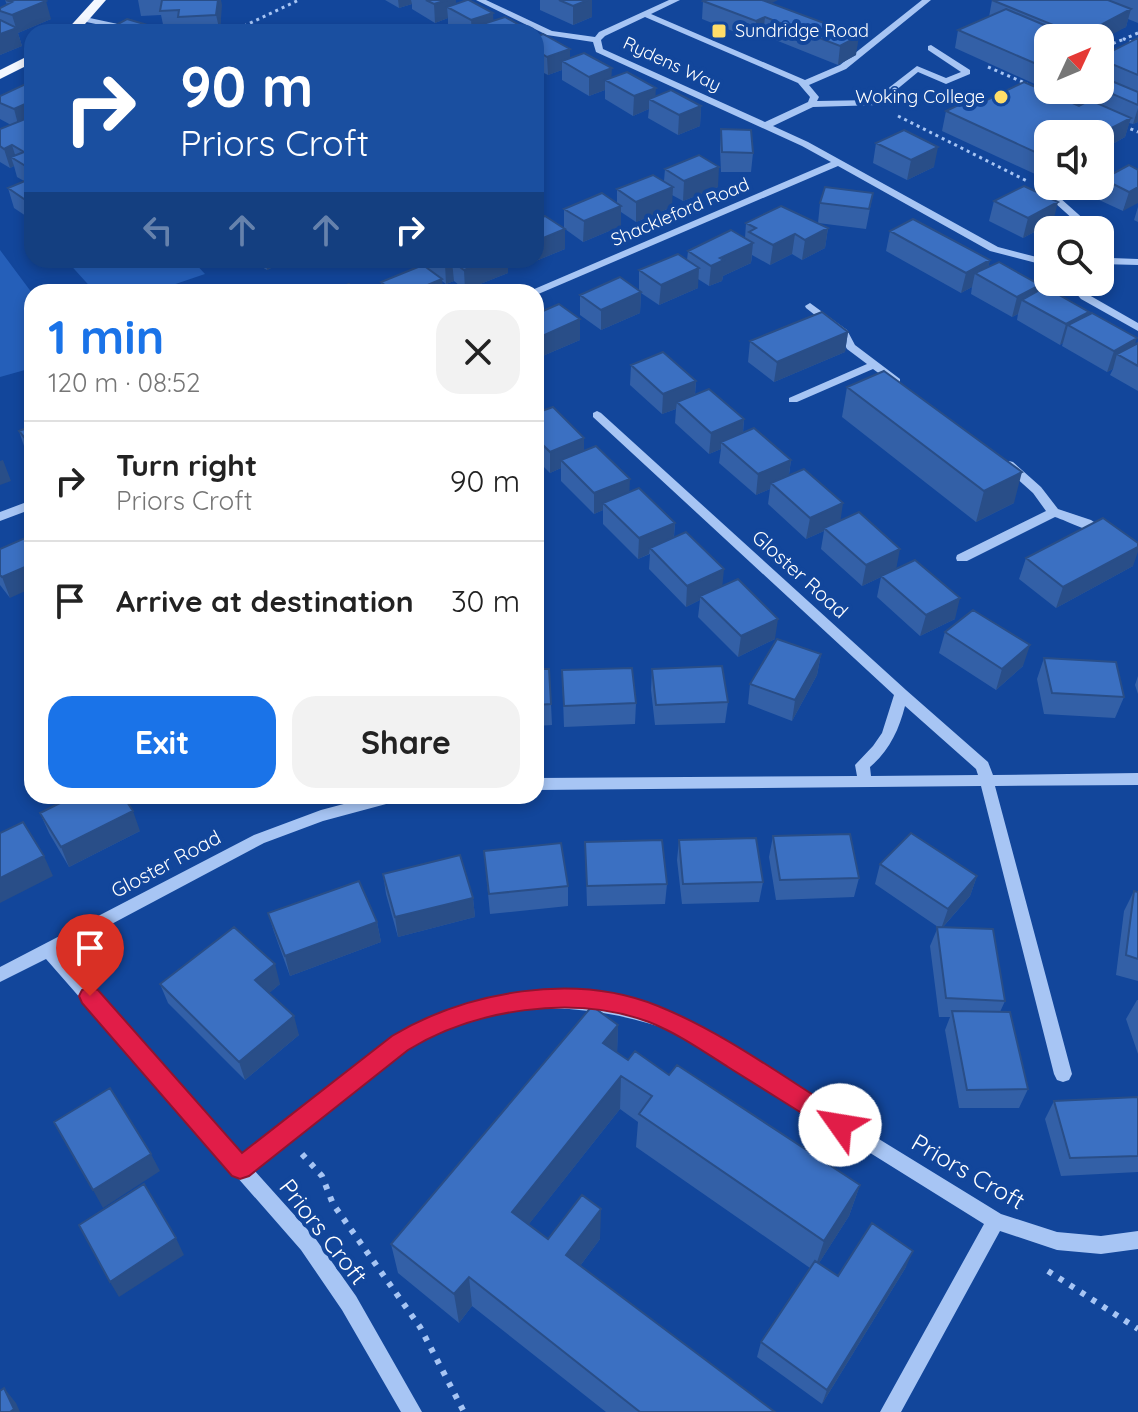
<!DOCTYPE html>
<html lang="en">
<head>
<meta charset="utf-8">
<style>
	:root { --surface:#fff; --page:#f2f2f2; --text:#222; --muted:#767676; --line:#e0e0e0; --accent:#1a73e8 }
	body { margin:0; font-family:Quicksand,sans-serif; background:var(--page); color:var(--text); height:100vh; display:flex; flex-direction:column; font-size:30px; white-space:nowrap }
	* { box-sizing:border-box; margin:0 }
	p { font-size:26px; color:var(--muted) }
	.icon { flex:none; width:44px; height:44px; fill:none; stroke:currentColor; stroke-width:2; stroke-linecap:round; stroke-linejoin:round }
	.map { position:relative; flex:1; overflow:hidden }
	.side { position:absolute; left:24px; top:284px; width:520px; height:520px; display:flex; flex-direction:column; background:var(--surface); border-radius:24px; box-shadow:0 4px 12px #0003 }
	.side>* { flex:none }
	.hud { position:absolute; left:24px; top:24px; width:520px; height:244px; border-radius:24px; box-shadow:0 4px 12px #0003; background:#1a4fa0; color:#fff; overflow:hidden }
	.needle { width:52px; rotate:46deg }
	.fabs { position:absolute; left:1034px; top:24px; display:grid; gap:16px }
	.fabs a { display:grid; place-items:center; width:80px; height:80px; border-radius:16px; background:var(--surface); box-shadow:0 4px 12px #0003; font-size:40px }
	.pin { position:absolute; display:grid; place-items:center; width:68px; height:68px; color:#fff; margin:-82px -34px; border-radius:50% 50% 50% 0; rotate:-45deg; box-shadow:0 0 8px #0007 }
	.pin .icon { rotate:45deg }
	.me { position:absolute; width:88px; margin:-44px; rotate:302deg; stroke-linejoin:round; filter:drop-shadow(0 0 6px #0008) }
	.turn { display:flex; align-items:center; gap:28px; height:168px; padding:0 24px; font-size:36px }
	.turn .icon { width:104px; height:104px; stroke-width:2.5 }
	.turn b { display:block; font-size:56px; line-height:68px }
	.lanes { display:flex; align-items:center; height:76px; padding:0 24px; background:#0003; justify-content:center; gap:40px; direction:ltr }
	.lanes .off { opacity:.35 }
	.round { display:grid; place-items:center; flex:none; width:84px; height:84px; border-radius:24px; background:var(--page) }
	.headline { display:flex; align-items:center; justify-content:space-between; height:136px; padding:0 24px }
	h1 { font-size:48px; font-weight:700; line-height:60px; color:var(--accent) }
	.cta { display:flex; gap:16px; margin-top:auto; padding:16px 24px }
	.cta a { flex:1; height:92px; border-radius:24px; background:var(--accent); color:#fff; font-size:32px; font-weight:700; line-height:92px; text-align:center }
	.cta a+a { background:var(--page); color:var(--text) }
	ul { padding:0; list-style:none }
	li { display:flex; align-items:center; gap:24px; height:120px; padding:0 24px; border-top:2px solid var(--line) }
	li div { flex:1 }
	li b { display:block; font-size:30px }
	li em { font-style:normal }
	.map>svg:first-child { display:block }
	.green { fill:#255fb9 }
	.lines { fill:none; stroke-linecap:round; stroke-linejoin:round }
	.path-far1 { stroke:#a7c5f4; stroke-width:3; stroke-dasharray:3 4; stroke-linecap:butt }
	.path { stroke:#a7c5f4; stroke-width:6; stroke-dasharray:5 8; stroke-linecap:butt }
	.minor { fill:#a7c5f4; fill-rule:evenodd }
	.major { fill:#f3f7ff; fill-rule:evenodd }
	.wall { fill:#3360a7 }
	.shaded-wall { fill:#294e88 }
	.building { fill:#3b70c2; stroke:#294e88; stroke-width:2 }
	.route { fill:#e11d48; stroke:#92132f; stroke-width:2 }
	.poi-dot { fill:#ffdd69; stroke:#12469b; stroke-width:3 }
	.labels { text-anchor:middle; stroke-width:8; stroke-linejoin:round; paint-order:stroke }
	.far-poi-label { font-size:18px; fill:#fff; stroke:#12469b; text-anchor:start }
	.far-street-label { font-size:18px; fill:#fff; stroke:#12469b }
	.street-label { font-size:20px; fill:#fff; stroke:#12469b }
	.near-street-label { font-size:24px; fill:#fff; stroke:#12469b }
</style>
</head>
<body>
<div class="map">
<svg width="1138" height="1412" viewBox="0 0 1138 1412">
	<rect width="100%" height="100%" fill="#12469b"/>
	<path class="green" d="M0 250 32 293V368L0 377Z
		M66 260H192L205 274 152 292H95Z"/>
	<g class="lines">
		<path class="path-far1" d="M231 32 299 0
			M1138 33 1124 39 1138 45
			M1100 49 1124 39
			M988 67 1027 84
			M1065 100 1083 90
			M898 116 1029 182
			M1124 126 1138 132"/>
		<path class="path" d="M302 1154 322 1176 333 1204 420 1327 464 1412
			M1048 1271 1138 1329"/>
		<path class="minor" d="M476 0H486L552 31 595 37 599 32 669 0H680L651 14 805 80 840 65 922 0H931L846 69 809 85 819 97 817 101 873 100 917 66 946 78 961 72 928 50V46L931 45 970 70V74L946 84 918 72 878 105 813 107 773 126 808 142 998 247 1048 260V266L990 251 838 166 536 295V292H531L532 290 831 162 802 146 596 52 593 42 547 35ZM645 17 798 83 810 97 808 102 765 122 603 49 601 40 605 36Z
			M85 17 146 30 147 32H132L82 21V17Z
			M1044 189H1050L1096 230H1085L1044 193Z
			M1100 239 1105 242 1111 258 1138 259V265L1100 264Z
			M1066 282H1077L1089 295 1138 323V331L1081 299Z
			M810 303 847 330 855 345 900 379V383H892L873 369 797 402H789V398L867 364 847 349 839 334 806 308 805 306Z
			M597 411 601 413 906 690 988 762 993 775 1138 773V785L995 786 1072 1074 1069 1080 1063 1082 1057 1080 1054 1074 981 786 536 790V778L857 776 855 765 873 746 882 733 894 695 593 417V413ZM905 706 976 769 978 775 871 776 870 767C889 751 899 730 905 706Z
			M1009 461 1013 462 1041 487 1058 509 1091 520 1109 532 1107 535C1098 536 1067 521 1055 517L967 561H957L956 558 957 555 1046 511 1033 493 1005 468 1003 465Z
			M32 500V509L0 521V512Z
			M374 796H403L401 800 323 821 264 843 59 952 242 1156C275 1130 309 1103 343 1077 360 1064 378 1048 396 1036 495 979 587 984 690 1023L1001 1214 1057 1232 1101 1236 1138 1231V1249L1101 1254 1057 1250 1000 1231 901 1412H880L984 1224 678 1033C589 1000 490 996 407 1048 389 1059 372 1075 354 1089 321 1116 287 1142 253 1169L315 1238 356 1296 422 1412H401L342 1310 301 1250 46 959 0 982V967L254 835 321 810Z"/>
		<path class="major" d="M94 0H106L78 32H65Z
			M32 54V63L0 79V70Z"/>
	</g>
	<path class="wall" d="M5 0 51 19 18 33 22 46 0 55V8L7 5Z
		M138 0H221L220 32H181L180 29H164L161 15 141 16Z
		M385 0H456V4L493 13V21L530 32H460L448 25V18L435 23 412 9V4L399 8Z
		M540 0H592V17L573 25 540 10Z
		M992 0H1138V23L1128 19 1126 27 1100 38H1048V90L955 48 958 30 989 17Z
		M703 1 771 4 856 55 838 65 763 35 755 40 702 19Z
		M536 37 570 58 611 78 655 96 701 106 700 126 678 135 648 118 649 109 633 116 605 99V90L589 96 562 80V70L548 75 536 69Z
		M1138 38V122L1133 124 1129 123 1125 137 1100 151V134H1048V180L942 131 946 111 983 102 1079 106 1097 103 1101 89 1110 84 1100 80V49L1104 50 1103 55Z
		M32 81V220L14 208 8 188 24 181 17 177 14 166 10 168 0 162V129L11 125 0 119V96Z
		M1048 90H1069L1059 95Z
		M721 129 753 153 751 172H721L720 149Z
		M876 143 934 167 907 180 873 163Z
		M665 169 718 187 683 201 672 195V207L636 222 621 212V226L583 242 565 229V249L526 265 519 260H536L564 228V209L617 203V189L664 181Z
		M1138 170 1123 211 1097 199 1103 179Z
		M873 193 866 229 818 223 820 203Z
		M994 201 1053 222 1023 238 989 221Z
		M1138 207V222L1134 220Z
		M746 223 828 228 825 248 802 260 792 254 770 265 752 255 751 263 723 276 722 281 709 286 698 279V288L659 305 641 293 640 313 601 330 580 315V295L639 290V270L687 260 688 251 745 238Z
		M890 231 990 260 988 267 1040 285 1039 291 1089 312 1088 315 1135 344 1138 343V391L1110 375 1113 369 1107 372 1062 346 1063 343 1060 345 1017 320 1018 314 1012 317 971 294 972 287 961 293 886 251Z
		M250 260H287L267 270Z
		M426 260H508V273L465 290 454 281 446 284 442 281 443 292H382L381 282 427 268Z
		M536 314 580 340 538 358 536 356Z
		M848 332 845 352 774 382 748 362 750 341Z
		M631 365 696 381 695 395 744 419 743 433 791 460 789 475 955 619 920 636 877 597 881 577 862 586 821 549 824 531 806 539 768 504 770 489 756 495 719 463 721 449 709 454 675 423 676 409 662 414 630 385Z
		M847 387 1014 503 976 522 842 417Z
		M536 413 584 451 629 492 675 523 674 537 775 639 738 657 698 617 700 600 686 607 649 569 650 554 638 559 603 524V510L594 514 561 481V468L550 473 536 459Z
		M32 426V459L26 452 19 431Z
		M0 549 10 598 0 585Z
		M1026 558 1133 566 1056 608 1019 579Z
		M945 632 1023 666 996 690 939 653Z
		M821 654 817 675 792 721 748 704 750 684Z
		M1044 658 1124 697 1115 718 1044 714 1037 679Z
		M536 669 551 704 552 725 536 726Z
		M652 669 728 702 725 723 655 725 651 690Z
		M562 670 636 703 635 724 564 727Z
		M1138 676V694L1135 685Z
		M40 813 140 831 69 867 49 833Z
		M773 836 859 878 854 897 776 900 769 857Z
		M679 840 763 882 759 902 682 904 677 860Z
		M585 842 667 884 665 904 587 906Z
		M484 851 568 886V906L490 914Z
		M880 864 977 876 970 896 943 927 1005 1001 1000 1012 1028 1089 1019 1108H959L945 1030 950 1017H939L930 946 938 927 875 884Z
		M383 874 473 898 475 917 398 937 386 894Z
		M1134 891 1138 892V981L1116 975 1124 911Z
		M268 913 377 922 381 942 290 976 274 932Z
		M160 984H280L269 993 299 1035 245 1080 168 1003Z
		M1137 1000H1138V1054L1126 1019Z
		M618 1025 617 1053 628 1060 669 1075 860 1185 849 1216 819 1263 838 1276 906 1267 822 1404 757 1357 761 1342 810 1268 636 1147 638 1122 620 1109 528 1225 548 1239H600L580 1266 775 1412H606L472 1306 459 1323 398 1273 391 1244Z
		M1138 1097V1172L1061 1176 1045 1119 1054 1101Z"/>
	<path class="shaded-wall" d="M218 0H221L222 5 220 32 216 15Z
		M398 0H411L412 4 399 8Z
		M447 0H456V12L447 7 448 18 435 23 434 4Z
		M588 0H592V17L573 25V6Z
		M756 0H778L755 12Z
		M46 1 51 19 18 33 22 46 0 55V34L16 28 12 15Z
		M1131 9 1126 27 1100 41V38H1079L1080 36Z
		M493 13 494 30 483 24V32H472L471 20Z
		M765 17 763 35 755 40 756 21Z
		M151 26 152 32H140Z
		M859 36 856 55 838 65 840 46Z
		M570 49V66L562 61V70L548 75 547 57Z
		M612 68 611 84 605 80V90L589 96V77Z
		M656 88 655 102 649 99V109L633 116 634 96Z
		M1060 90H1069L1059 95Z
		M32 101V122L19 128 14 109Z
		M701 106 700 126 678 135 679 115Z
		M1138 108V122L1133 124Z
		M1131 118 1125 137 1100 151V134Z
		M12 145 17 161 11 157 14 166 10 168 4 149Z
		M938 147 934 167 907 180 911 160Z
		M719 167 718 187 683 201 684 181Z
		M673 187 672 207 636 222V202Z
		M1138 187V203L1123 211 1129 192Z
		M32 198V218L27 201Z
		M1058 202 1053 222 1023 238 1028 218Z
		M621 206V226L583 242 584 221Z
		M828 228 825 248 802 260 805 240Z
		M565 229V249L526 265V260H536V241Z
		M795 234 792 254 770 265 773 245Z
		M753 243 751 263 723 276 722 281 709 286 711 266 720 258Z
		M266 260H287L267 270Z
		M490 260H508V273L465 290 464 270Z
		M990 260 985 279 975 273 972 287 961 293 966 273Z
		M452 261 454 281 446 284 445 264Z
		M699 268 698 288 659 305 661 285Z
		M442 279 443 292H411Z
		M1040 285 1035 306 1022 300 1018 314 1012 317 1017 297Z
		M641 292 640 313 601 330V310Z
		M1089 312 1083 332 1068 325 1063 343 1060 345 1066 324Z
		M580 319V340L538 358V338Z
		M848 332 845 352 774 382 777 362Z
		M1137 338 1130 359 1117 354 1113 369 1107 372 1114 351Z
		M696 381 694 402H677L676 409 662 414 663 394Z
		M744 419 742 440 721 442V449L709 454 711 433Z
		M584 438V459L561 460V468L550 473V452Z
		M3 460 11 481 0 485V461Z
		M791 460 788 481 771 483 770 489 756 495 758 474Z
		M1022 472 1014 503 976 522 984 491Z
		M630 479 629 500 603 503V510L594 514V493Z
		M843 503 840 524 824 528V531L806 539 810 518Z
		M675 523 673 544 650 548 649 554 638 559 639 538Z
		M1138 547V552L1133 566 1056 608 1063 587Z
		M900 549 896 570 862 586 866 565Z
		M32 564V588L10 598 2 577Z
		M724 569 722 590 700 596V600L686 607 687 586Z
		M960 598 955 619 920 636 926 615Z
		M778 619 775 639 738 657 741 636Z
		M1030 645 1023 666 996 690 1002 669Z
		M821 654 817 675 792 721 795 700Z
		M133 811 140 831 69 867 61 847Z
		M44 856 53 876 0 903V878Z
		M977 876 970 896 941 929 948 909Z
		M473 898 475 917 398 937 395 917Z
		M377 922 381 942 290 976 285 956Z
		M275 964 280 984 261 1000 255 980Z
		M294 1016 299 1035 245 1080 239 1062Z
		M618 1025 617 1059 603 1043Z
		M621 1076 620 1109 514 1243 512 1212Z
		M151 1154 160 1171 103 1208 93 1190Z
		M860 1185 849 1216 814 1271 824 1241Z
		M601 1209 600 1239 566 1285V1255Z
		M176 1238 184 1255 119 1297 110 1282Z
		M913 1251 906 1267 822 1404 827 1390Z
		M469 1277 472 1306 459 1323 454 1294Z
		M4 1388 16 1403 20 1412H10Z"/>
	<path class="building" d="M6 0H44L46 1 12 15 0 11V8L12 2Z
		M162 0H218L216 15 178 17 179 10 160 11Z
		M426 0H447L434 4Z
		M467 0H469L493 13 471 20 447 7Z
		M559 0H588L573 6Z
		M705 0H762L859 36 840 46 765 17 756 21 703 1Z
		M992 0H1108L1131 9 1080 36Z
		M1006 9 1075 38H1048V69L958 30Z
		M505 17 530 31 527 32H497L483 24Z
		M127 19 151 26 140 32H103Z
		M0 20 17 28 0 34Z
		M543 34 570 49 547 57 536 50V37Z
		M1138 38V75L1100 59V57Z
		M584 53 612 68 589 77 562 61Z
		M627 72 656 88 634 96 605 80Z
		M32 81V101L14 109 0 103V96Z
		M1024 82 1079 106 1090 100 1131 118 1100 134H1048V158L946 111 973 98 983 102Z
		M1114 82 1138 92V105L1101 89Z
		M671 90 701 106 679 115 649 99Z
		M30 117 32 118V170L11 157 24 152 12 145 4 149 0 146V129Z
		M721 129 751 130 753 153 722 152Z
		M904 130 938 147 911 160 876 143Z
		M699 155 719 167 684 181 665 169Z
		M1129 165 1138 170V187L1129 192 1103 179Z
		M653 175 673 187 636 202 617 189Z
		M32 178V198L27 201 8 188Z
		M1024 186 1058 202 1028 218 994 201Z
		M825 187 873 193 869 209 820 203Z
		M602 193 621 206 584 221 564 209Z
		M781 206 828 228 805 240 795 234 773 245 749 232 756 228 746 223Z
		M545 216 565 229 536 241V220Z
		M913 219 990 260 966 273 890 231Z
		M731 230 753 243 720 258 724 260 711 266 688 251Z
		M678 254 699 268 661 285 639 270Z
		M440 260H490L464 270 452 261 445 264Z
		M999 262 1040 285 1017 297 975 273Z
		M423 265 442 279 411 292H393L381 282Z
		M620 277 641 292 601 310 580 295Z
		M349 284 360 292H329Z
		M1045 287 1089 312 1066 324 1022 300Z
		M559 304 580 319 538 338 536 336V314Z
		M822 312 848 332 777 362 750 341Z
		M1092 313 1137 338 1114 351 1068 325Z
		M1138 343V366L1117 354Z
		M663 352 696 381 663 394 631 365Z
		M884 371 1022 472 984 491 847 387Z
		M709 389 744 419 711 433 677 402Z
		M553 407 584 438 550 452 536 438V413Z
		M32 426V447L19 431Z
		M754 428 791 460 758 474 721 442Z
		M596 446 630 479 594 493 561 460Z
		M804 469 843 503 810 518 771 483Z
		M639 488 675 523 639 538 603 503Z
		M859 512 900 549 866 565 824 528Z
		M1103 518 1138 543V547L1063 587 1026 558Z
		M686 532 724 569 687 586 650 548Z
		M32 535V564L2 577 0 575V549Z
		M915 560 960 598 926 615 881 576Z
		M738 579 778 619 741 636 700 596Z
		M973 610 1030 645 1002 669 945 632Z
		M777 639 821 654 795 700 750 684Z
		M1044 658 1116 662 1124 697 1052 693Z
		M722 666 728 702 656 705 652 669Z
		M632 668 636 703 564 706 562 670Z
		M536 669H549L551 704 536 705Z
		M74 796H123L133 811 61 847 40 813Z
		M23 822 44 856 0 878V833Z
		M911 833 977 876 948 909 880 864Z
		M850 834 859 878 780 880 773 836Z
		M756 838 763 882 683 884 679 840Z
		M662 840 667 884 587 886 585 842Z
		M561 843 568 886 489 894 484 851Z
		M460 855 473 898 395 917 383 874Z
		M359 881 377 922 285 956 268 913Z
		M1134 891 1138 892V959L1126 955Z
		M234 927 275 964 255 980 294 1016 239 1062 160 984Z
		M937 927 993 929 1005 1001 946 998Z
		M592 1006 618 1025 603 1043 628 1060 635 1051 669 1075 677 1065 860 1185 824 1241 639 1114 652 1096 621 1076 512 1212 548 1239 582 1195 601 1209 566 1255 775 1412H640L469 1277 454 1294 391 1244Z
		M952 1011 1010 1012 1028 1089 967 1090Z
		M110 1088 151 1154 93 1190 54 1122Z
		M1138 1097V1156L1070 1158 1054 1101Z
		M144 1184 176 1238 110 1282 79 1225Z
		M872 1223 913 1251 827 1390 761 1342 815 1261 838 1276Z
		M4 1388 14 1409 10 1412H0V1391Z"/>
	<path class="route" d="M90 987 98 990 242 1153 392 1036C467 991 575 972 658 1006 725 1033 786 1079 848 1117L851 1125 848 1132 840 1135 832 1132C797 1110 763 1089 728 1067 703 1051 677 1033 649 1022 573 994 475 1009 408 1050L249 1176 240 1179 232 1176 82 1003 79 996 82 990Z"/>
	<g class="poi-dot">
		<rect x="711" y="23" width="16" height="16" rx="4"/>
		<circle cx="1001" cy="97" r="8"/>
	</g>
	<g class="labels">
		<g class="far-poi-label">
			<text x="735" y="37">Sundridge Road</text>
			<text x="985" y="103" text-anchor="end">Woking College</text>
		</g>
		<g class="far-street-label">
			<text transform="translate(672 64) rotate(25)" y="6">Rydens Way</text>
			<text transform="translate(680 212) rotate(-23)" y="6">Shackleford Road</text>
		</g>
		<g class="street-label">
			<text transform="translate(800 574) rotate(42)" y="7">Gloster Road</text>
			<text transform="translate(166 864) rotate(-28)" y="7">Gloster Road</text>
		</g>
		<g class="near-street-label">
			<text transform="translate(968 1172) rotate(30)" y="8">Priors Croft</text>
			<text transform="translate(323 1232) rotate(52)" y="8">Priors Croft</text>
		</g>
	</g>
</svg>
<div class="fabs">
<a><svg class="needle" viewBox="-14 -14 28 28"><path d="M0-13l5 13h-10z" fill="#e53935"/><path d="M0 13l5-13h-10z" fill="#767676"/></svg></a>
<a><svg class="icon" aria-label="sound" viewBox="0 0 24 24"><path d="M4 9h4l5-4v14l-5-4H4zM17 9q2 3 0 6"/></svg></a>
<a><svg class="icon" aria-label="search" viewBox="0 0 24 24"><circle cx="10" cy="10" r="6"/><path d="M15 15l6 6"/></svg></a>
</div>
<div class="pin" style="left:90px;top:996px;background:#d93025"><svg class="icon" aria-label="arrive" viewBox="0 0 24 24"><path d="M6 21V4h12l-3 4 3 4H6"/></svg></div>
<svg class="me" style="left:840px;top:1125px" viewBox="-20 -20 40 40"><circle r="19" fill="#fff"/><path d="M0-13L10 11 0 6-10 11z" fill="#e11d48"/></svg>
<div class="hud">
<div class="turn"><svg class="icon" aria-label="right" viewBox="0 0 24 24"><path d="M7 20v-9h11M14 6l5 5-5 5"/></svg><div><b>90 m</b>Priors Croft</div></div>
<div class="lanes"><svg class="icon off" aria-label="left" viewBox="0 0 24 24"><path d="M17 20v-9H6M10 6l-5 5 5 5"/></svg><svg class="icon off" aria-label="ahead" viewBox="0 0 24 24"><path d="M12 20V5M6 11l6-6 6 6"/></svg><svg class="icon off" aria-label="ahead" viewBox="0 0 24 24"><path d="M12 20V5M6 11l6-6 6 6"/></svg><svg class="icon" aria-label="right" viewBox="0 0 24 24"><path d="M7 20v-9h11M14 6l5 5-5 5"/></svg></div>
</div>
<section class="side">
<div class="headline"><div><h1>1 min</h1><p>120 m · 08:52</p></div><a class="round"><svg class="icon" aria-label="close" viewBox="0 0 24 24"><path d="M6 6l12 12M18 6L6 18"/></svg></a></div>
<ul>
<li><svg class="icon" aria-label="right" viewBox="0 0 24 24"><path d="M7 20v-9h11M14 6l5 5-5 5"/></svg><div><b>Turn right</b><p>Priors Croft</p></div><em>90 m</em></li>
<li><svg class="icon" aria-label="arrive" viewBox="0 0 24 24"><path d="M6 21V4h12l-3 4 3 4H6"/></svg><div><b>Arrive at destination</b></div><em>30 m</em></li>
</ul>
<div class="cta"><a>Exit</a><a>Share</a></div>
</section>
</div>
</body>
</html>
